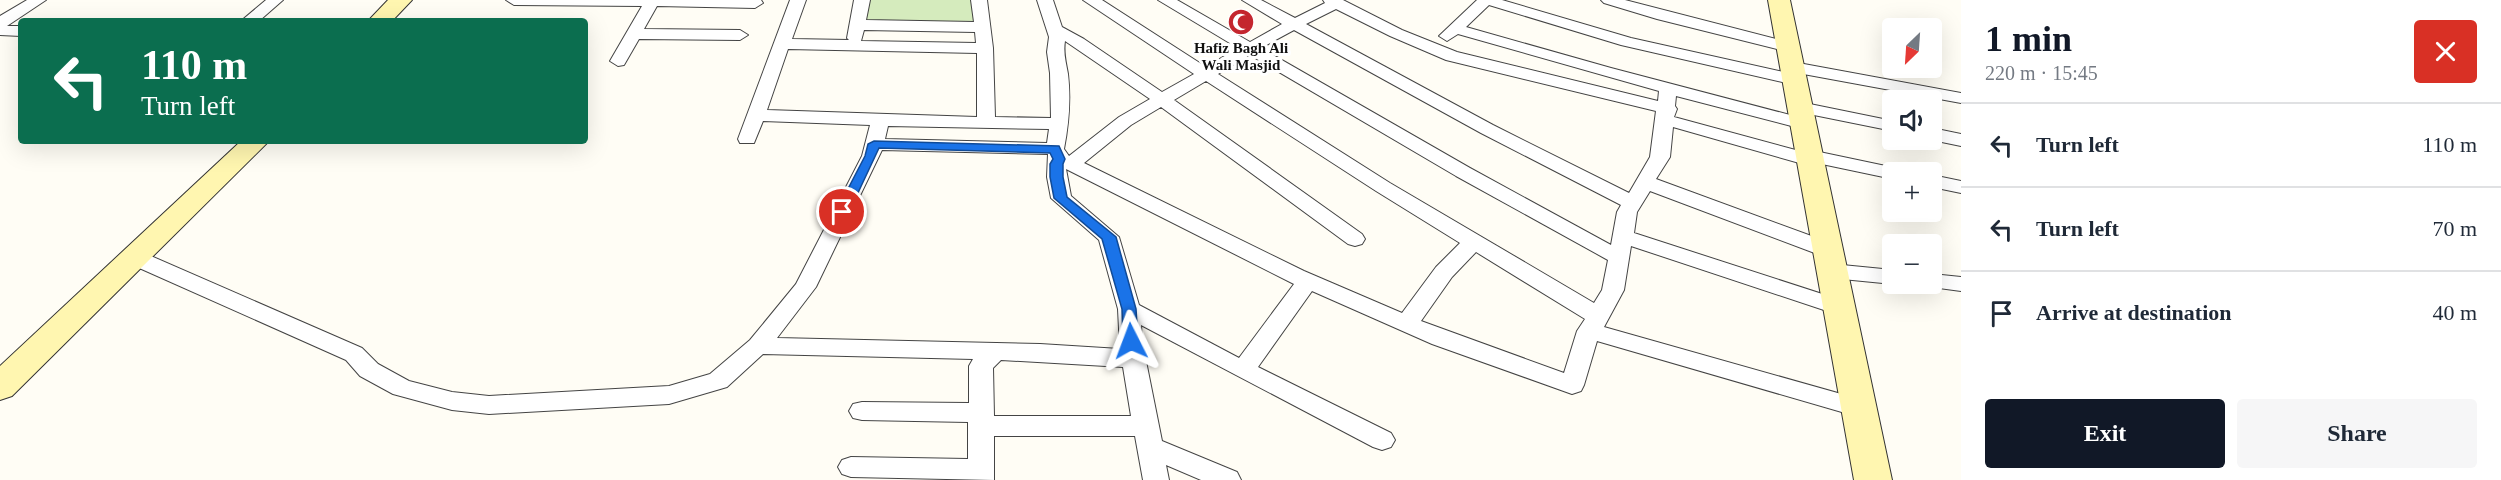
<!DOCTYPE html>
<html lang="en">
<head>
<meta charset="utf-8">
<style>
	:root { --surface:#fff; --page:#f6f6f7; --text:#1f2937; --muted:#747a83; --line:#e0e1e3; --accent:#111827 }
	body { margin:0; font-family:"Times New Roman",serif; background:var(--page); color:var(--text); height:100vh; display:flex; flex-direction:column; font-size:22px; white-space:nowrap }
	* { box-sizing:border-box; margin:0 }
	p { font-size:20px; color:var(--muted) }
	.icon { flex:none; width:33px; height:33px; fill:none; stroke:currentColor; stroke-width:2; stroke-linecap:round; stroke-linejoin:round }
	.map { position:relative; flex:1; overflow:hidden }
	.side { display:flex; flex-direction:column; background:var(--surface); width:540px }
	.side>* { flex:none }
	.top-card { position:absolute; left:18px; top:18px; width:570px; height:126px; border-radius:6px; box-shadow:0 6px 24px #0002; background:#0b6e4f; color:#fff; overflow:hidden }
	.needle { width:39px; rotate:205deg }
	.fabs { position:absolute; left:1882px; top:18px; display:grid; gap:12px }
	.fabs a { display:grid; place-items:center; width:60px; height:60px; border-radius:6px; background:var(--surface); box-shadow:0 6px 24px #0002; font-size:30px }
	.pin { position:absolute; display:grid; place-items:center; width:51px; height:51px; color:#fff; margin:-26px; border:3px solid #fff; border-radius:50%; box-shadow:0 2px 6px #0007 }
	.me { position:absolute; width:66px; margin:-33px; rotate:357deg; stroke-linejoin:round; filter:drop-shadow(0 0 4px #0008) }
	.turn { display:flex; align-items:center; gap:21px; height:126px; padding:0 24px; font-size:27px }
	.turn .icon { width:78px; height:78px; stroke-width:2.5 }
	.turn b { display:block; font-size:42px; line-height:51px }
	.round { display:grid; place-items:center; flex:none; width:63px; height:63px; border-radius:6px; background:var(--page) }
	.overview { display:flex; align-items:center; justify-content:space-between; height:102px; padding:0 24px }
	h1 { font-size:36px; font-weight:600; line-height:45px; color:var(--accent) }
	.primary-button { display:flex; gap:12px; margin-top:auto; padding:12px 24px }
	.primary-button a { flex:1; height:69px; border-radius:6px; background:var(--accent); color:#fff; font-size:24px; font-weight:600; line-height:69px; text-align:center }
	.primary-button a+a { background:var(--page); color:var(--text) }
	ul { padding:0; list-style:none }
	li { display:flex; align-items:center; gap:18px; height:84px; padding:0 24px; border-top:2px solid var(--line) }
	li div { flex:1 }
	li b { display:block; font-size:22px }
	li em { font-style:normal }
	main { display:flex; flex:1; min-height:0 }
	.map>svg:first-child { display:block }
	.green { fill:#d5ebbd }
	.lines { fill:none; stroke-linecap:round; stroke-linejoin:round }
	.street-casing { stroke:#444; stroke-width:2 }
	.secondary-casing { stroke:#333; stroke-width:2 }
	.street { fill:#fff; fill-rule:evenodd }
	.secondary { fill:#fff6b0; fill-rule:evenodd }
	.route { fill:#1a73e8; stroke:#114b97; stroke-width:1.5 }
	.labels { text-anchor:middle; stroke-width:6; stroke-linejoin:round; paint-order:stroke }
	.far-poi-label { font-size:15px; font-weight:bold; fill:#111; stroke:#fff }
</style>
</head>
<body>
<main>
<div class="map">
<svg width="1961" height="480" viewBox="0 0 1961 480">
	<rect width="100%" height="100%" fill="#fffdf5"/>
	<path class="green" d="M868 0H973L974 25 863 22Z"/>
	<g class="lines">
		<defs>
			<path id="street" d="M27 0H46L7 26H21V36L0 35V16Z
				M266 0H283L259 21H241Z
				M506 0H761L763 3 755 8 657 6 644 29 740 30 748 35 740 40 639 39 624 65 618 66 610 61 642 6 514 5Z
				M790 0H806L792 39 849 40 847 38 854 0H870L866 20 974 22 971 0H987L993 48 995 117 1051 118 1050 73 1047 52 1049 37 1037 0H1053L1062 27 1084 39 1162 92 1194 74 1083 0H1102L1206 67 1238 48 1158 0H1177L1250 42 1282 24 1242 0H1261L1295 18 1325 3 1323 0H1343L1402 30 1457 52 1658 101 1659 91 1458 34 1447 41 1439 36 1477 0H1502L1631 38 1801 76 1804 80 1801 84 1795 85 1621 45 1489 5 1466 27 1611 68 1809 120 1812 124 1809 128 1803 129 1676 96 1675 106 1677 109 1674 117 1803 152 1810 150 1900 169 1902 172H1893V179L1817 163 1810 166 1673 127 1670 157 1656 179 1836 245 1839 250 1836 255 1828 257 1820 255 1650 191 1637 212 1634 233 1847 302 1850 307 1847 312 1839 315 1631 246 1624 290 1604 327 1859 399 1868 401 1872 408 1868 415 1859 417 1597 341 1584 385 1581 391 1572 394 1432 344 1312 291 1258 367 1391 433 1395 440 1391 447 1382 450 1373 447 1141 325 1142 341 1162 441 1237 472 1241 480H1201L1166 465 1169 480H1143L1135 436H994V480L851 477 842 474 838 467 842 460 851 457 968 459V422L862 420 853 418 849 411 853 404 862 402 969 403V366L973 359 763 354 727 387 669 404 489 414 452 410 393 394 360 376 346 360 128 263 125 258 128 253 136 251 144 253 362 348 378 364 409 381 452 392 489 396 669 386 710 374 750 340 796 284 862 156 870 125 763 121 754 143H740L738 139ZM1336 9 1390 36 1446 60 1656 111 1650 157 1629 193 1493 125 1306 24ZM864 30 975 32 976 43 861 41ZM1294 30 1481 133 1621 205 1617 212 1611 245 1470 168 1261 48ZM1065 41 1150 99 1119 117 1069 156 1064 149C1069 123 1071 100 1068 74 1066 62 1063 53 1065 41ZM788 49 977 53V117L767 110ZM1250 55 1456 176 1608 260 1602 290 1594 303 1390 183 1218 74ZM1206 81 1376 191 1460 243 1436 267 1402 313 1304 271 1084 163 1131 125 1161 107 1348 244 1355 246 1362 244 1365 239 1362 234 1174 100ZM888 126 1049 129 1047 143 885 139ZM882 150 1048 154 1047 177 1051 198 1099 240 1118 309 1120 349 1040 344 777 338 816 287ZM1066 169 1294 284 1239 358 1139 305 1119 237 1071 196ZM1476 252 1585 319 1577 331 1564 373 1421 321 1452 277ZM1001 360 1123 367 1131 416H994L993 368Z
				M1601 0H1625L1795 44 1797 47 1789 52 1657 19 1604 3Z
				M1793 62 1961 93V103L1787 71 1785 67 1787 63Z
				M1800 102 1893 121V131L1794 111 1791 107 1794 103Z
				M1932 128 1961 134V146L1932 140Z
				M1932 175 1961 181V193L1932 187Z
				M1832 264 1893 270V284H1895H1893L1832 278 1824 276 1821 271 1824 266Z
				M1932 274 1961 277V291L1924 286 1923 284H1932Z"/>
			<path id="secondary" d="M388 0H412L392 21H368Z
				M1768 0H1790L1892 480H1854Z
				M241 141H269L12 396 0 400V366Z"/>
		</defs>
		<use href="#street" class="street-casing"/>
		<use href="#secondary" class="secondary-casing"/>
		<use href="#street" class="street"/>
		<use href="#secondary" class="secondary"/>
	</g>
	<path class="route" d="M874 141 1059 146 1065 159 1063 164V177L1067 197 1116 237 1136 309 1138 341 1136 345H1125L1123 341 1122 309 1102 239 1054 198 1050 177V164L1053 159 1050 153 879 148 849 212 847 215H838L836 212 865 156 868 144Z"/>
	<defs>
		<symbol id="mosque-disc" viewBox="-11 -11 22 22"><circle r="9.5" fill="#c4262e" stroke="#fff"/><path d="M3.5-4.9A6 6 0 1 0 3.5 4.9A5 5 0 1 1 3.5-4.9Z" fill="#fff"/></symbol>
	</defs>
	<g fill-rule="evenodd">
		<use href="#mosque-disc" x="1226" y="7" width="30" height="30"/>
	</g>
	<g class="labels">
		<g class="far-poi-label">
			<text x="1241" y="53">Hafiz Bagh Ali<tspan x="1241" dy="17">Wali Masjid</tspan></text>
		</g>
	</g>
</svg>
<div class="fabs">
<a><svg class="needle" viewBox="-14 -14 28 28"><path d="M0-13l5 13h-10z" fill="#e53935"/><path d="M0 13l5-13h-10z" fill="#747a83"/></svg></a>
<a><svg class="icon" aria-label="sound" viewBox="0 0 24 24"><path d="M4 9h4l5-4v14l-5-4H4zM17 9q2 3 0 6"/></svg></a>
<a>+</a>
<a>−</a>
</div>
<div class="pin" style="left:842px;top:212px;background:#d93025"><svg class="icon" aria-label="arrive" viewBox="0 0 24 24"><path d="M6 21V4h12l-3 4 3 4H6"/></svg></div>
<svg class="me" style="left:1131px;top:341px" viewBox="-20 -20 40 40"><path d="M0-17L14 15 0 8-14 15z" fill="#1a73e8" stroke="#fff" stroke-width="4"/></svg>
<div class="top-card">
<div class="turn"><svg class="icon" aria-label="left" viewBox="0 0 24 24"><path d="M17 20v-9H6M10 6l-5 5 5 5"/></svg><div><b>110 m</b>Turn left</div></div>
</div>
</div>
<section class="side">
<div class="overview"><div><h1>1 min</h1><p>220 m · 15:45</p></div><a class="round" style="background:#d93025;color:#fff"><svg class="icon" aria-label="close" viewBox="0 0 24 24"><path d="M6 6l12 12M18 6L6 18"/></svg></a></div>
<ul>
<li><svg class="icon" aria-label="left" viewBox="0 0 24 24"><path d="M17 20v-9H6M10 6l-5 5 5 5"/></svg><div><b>Turn left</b></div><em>110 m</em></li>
<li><svg class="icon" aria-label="left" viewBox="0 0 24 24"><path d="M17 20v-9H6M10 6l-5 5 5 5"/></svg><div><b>Turn left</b></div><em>70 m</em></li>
<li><svg class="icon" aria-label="arrive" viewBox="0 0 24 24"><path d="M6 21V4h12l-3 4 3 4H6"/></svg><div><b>Arrive at destination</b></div><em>40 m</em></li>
</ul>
<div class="primary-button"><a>Exit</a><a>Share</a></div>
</section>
</main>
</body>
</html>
